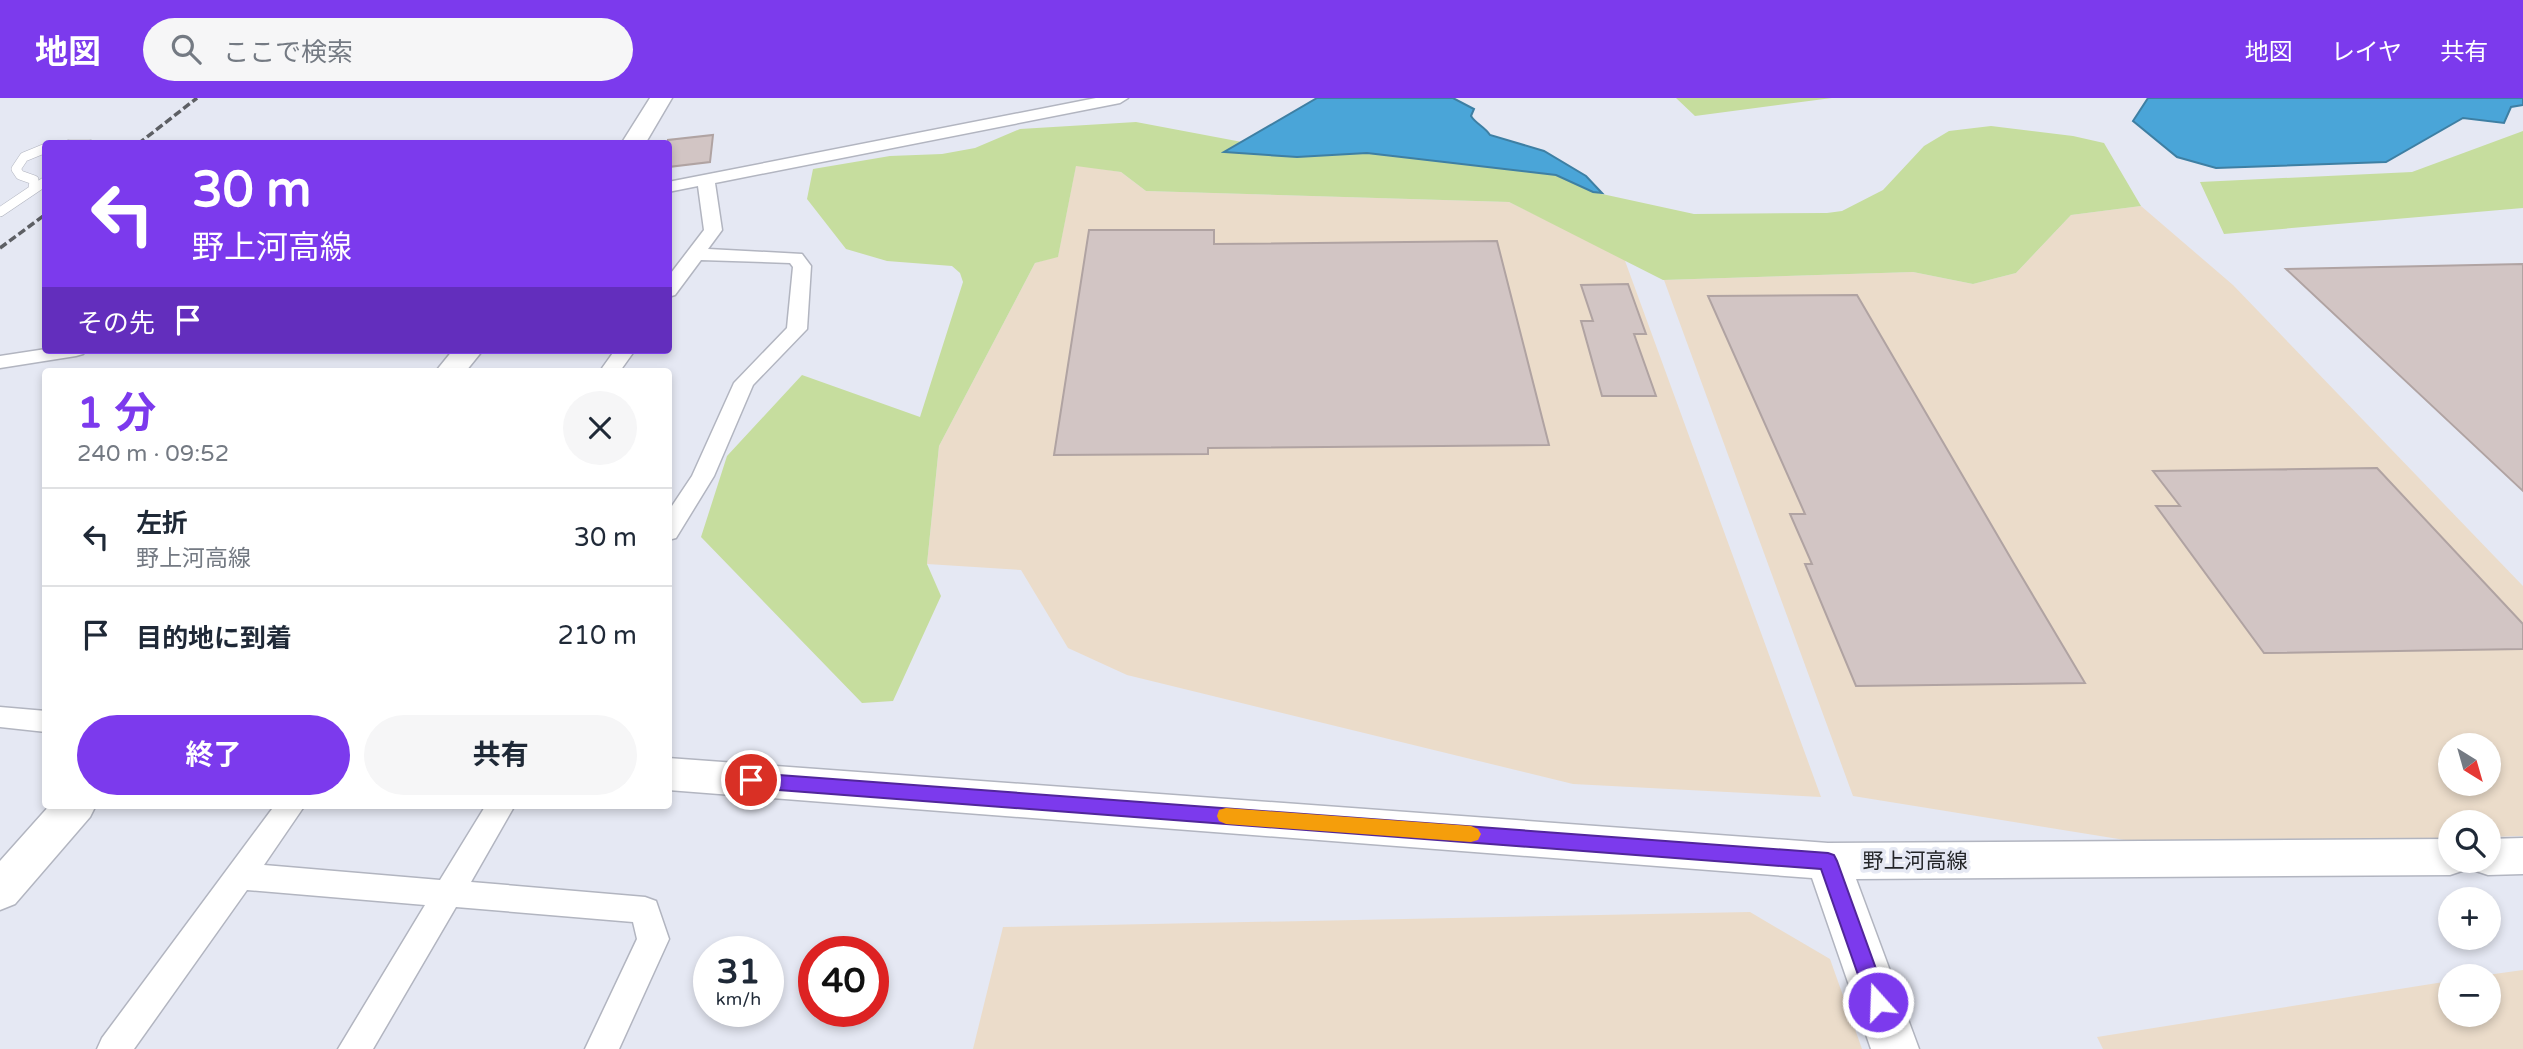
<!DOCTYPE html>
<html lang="ja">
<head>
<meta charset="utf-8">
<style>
	:root { --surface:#fff; --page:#f6f6f7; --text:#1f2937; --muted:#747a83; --line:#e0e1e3; --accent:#7c3aed }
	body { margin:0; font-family:"Varela Round","Noto Sans JP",sans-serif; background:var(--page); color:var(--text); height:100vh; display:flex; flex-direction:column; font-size:26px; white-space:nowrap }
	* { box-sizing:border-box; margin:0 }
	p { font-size:23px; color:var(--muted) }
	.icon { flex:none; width:38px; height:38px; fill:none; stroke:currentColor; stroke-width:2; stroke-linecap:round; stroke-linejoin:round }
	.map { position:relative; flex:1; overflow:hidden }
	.details { position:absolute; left:42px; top:270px; width:630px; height:441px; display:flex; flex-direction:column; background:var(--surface); border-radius:7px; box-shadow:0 4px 10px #0003 }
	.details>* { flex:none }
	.top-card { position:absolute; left:42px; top:42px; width:630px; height:214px; border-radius:7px; box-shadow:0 4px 10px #0003; background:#7c3aed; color:#fff; overflow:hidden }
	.needle { width:46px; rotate:143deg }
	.tools { position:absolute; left:2438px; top:635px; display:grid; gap:14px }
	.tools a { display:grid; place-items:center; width:63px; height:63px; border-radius:50%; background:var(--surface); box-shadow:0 4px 10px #0003; font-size:35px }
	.speed { position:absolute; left:693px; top:838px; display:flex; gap:14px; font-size:35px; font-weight:700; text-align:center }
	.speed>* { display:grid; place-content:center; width:91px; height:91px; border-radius:50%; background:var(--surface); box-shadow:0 4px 10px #0003; line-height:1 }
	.speed small { font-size:18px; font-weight:400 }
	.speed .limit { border:10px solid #d22; background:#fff; color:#111 }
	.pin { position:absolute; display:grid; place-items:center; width:60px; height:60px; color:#fff; margin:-30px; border:4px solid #fff; border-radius:50%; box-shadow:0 2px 7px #0007 }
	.me { position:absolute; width:77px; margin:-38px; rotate:340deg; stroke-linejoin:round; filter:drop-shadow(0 0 5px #0008) }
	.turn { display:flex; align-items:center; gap:24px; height:147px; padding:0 35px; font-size:32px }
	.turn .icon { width:91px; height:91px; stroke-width:2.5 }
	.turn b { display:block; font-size:49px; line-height:60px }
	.then { display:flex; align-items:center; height:66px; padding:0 35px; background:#0003; gap:14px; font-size:26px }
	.round { display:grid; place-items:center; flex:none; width:74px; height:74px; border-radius:37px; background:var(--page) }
	.overview { display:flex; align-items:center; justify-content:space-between; height:119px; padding:0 35px }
	h1 { font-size:42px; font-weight:700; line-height:52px; color:var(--accent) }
	.primary-button { display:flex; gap:14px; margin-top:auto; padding:14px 35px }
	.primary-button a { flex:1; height:80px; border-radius:42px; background:var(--accent); color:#fff; font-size:28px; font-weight:700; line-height:80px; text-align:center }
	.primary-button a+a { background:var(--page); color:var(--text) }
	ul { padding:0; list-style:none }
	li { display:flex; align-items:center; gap:21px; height:98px; padding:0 35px; border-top:2px solid var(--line) }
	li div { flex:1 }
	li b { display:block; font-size:26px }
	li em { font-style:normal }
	header { display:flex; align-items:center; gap:42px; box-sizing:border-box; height:98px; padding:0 35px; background:var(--accent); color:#fff }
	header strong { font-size:33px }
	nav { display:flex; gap:38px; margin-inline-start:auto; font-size:24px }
	.search { width:490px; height:63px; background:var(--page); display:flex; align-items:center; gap:18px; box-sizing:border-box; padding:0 24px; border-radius:38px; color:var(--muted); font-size:26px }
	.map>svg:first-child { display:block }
	.industrial { fill:#ebdcca; fill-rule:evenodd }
	.green { fill:#c6dd9e }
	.water { fill:#4aa5d8; stroke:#3e7fa3; stroke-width:2 }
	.building { fill:#d2c5c4; stroke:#b0a3a2; stroke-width:2 }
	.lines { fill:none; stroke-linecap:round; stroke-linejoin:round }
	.lane-casing { stroke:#b2b5c0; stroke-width:10 }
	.street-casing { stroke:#b2b5c0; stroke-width:3 }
	.secondary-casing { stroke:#b2b5c0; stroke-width:3 }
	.lane { stroke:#fff; stroke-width:9 }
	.street { fill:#fff; fill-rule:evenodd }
	.secondary { fill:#fff; fill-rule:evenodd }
	.rail { stroke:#5d5f64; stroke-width:3.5; stroke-dasharray:8 3.5; stroke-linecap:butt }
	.route { fill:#7c3aed; stroke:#51269a; stroke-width:2 }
	.slow { fill:#f59e0b }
	.labels { text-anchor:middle; stroke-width:7; stroke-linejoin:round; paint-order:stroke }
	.street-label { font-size:21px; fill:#232528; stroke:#e5e8f3 }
</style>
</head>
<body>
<header>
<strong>地図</strong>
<div class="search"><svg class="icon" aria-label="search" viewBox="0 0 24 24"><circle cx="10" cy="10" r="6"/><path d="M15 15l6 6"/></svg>ここで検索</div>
<nav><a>地図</a><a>レイヤ</a><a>共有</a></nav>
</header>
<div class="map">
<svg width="2523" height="951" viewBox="0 0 2523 951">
	<rect width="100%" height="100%" fill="#e5e8f3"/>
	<path class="industrial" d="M1076 67 1121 74 1146 93 1509 104 1624 160 1821 699 1573 686 1127 577 1068 550 1021 472 927 466 939 348 1035 165 1058 158Z
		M2141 108 2233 187 2523 488V738L2489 739 2488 724H2450V740L2162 748 1853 698 1664 182 1913 174 1973 186 2016 175 2071 117ZM2450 648H2488V686H2450Z
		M1750 814 1830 861 1862 951H973L1003 829Z
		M2523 872V951H2103L2097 939 2450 883V917H2488V878H2480Z"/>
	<path class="green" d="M1676 0H1832L1695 18Z
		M1136 24 1242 44 1226 54 1297 59 1367 55 1556 77 1593 94 1694 116 1827 115 1842 113 1883 92 1924 48 1949 33 1991 28 2073 38 2104 45 2141 108 2071 117 2016 175 1973 186 1913 174 1663 182 1509 104 1146 93 1121 74 1076 68 1058 159 1035 165 939 348 927 466 941 498 893 603 862 605 701 439 727 358 802 277 920 319 963 184 960 175 952 168 887 163 846 151 807 101 813 71 890 58 942 56 975 50 1020 31Z
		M2523 33V110L2224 136 2200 84 2412 74Z"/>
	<path class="water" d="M1317 0H1453L1474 11 1471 18C1476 26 1485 29 1490 37L1544 53 1586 78 1602 95 1593 94 1556 77 1367 55 1297 59 1224 54Z
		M2148 0H2523V7L2511 9 2504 25 2463 20 2386 64 2216 70 2177 59 2133 23Z"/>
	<path class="building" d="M713 37 710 64 668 69V42Z
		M1089 132H1214V146L1497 143 1549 347 1208 350V356L1054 357Z
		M2523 166V393L2286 171Z
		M1628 186 1646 236H1634L1656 298H1602L1581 223H1593L1581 187Z
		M1857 197 2013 464 2085 585 1856 588 1805 466H1812L1790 416H1805L1708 198Z
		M2377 370 2523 526V551L2264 555 2156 408H2180L2153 373Z"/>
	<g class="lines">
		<defs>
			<path id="lane" d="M70 46H89
				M33 91 34 82 20 77 16 71 24 59 46 50
				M0 114 46 83"/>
			<path id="street" d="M1096 0H1128L1120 5 715 85 722 132 708 151 802 156 811 168 807 231 753 287 714 378 676 440 668 442V414L692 378 734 285 787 230 793 169 790 165 701 162 675 197 668 199V179L704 132 698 88 668 94V84Z
				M46 251 86 252 83 256 76 258 0 270V258Z
				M615 252H635L620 273H600Z
				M0 609 46 613V634L0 629Z
				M275 707H305L264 767 440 782 486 707H515L471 784 645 799 656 803 669 841 619 951H585L637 841 633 824 456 809 373 951H338L425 807 247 792 134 951H97L102 940Z"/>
			<path id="secondary" d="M650 0H672L645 46H621Z
				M453 252H483L466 273H436Z
				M668 660 1828 745 2450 741V763H2488V741L2523 740V776L2488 777 2473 772 2469 764 2465 772 2450 777 1856 781 1919 951H1871L1812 780 668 692Z
				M50 707H96L90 719 15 806 0 812V763Z"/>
		</defs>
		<use href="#lane" class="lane-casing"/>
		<use href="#street" class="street-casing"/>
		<use href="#secondary" class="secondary-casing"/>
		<use href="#lane" class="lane"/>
		<use href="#street" class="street"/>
		<use href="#secondary" class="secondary"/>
		<path class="rail" d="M138 46 197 0
			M0 150 46 116"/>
	</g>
	<path class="route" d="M751 675 1828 755 1834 757 1837 763 1888 904 1885 911 1878 914 1870 911 1821 771 751 690 745 688 742 682 745 677Z"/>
	<path class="slow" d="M1226 710 1471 728 1478 731 1481 736 1478 742 1471 744 1226 726 1219 723 1217 718 1219 712Z"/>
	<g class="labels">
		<g class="street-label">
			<text x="1915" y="770">野上河高線</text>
		</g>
	</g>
</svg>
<div class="tools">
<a><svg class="needle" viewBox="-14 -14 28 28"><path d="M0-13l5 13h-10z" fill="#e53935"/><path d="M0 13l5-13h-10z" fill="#747a83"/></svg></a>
<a><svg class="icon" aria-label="search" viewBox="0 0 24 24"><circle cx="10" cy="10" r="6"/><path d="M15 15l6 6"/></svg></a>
<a>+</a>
<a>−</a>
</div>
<div class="speed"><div>31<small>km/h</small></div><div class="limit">40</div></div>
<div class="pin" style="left:751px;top:682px;background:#d93025"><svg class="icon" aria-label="arrive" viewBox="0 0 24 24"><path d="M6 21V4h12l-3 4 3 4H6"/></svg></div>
<svg class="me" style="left:1878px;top:904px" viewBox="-20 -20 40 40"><circle r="17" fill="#7c3aed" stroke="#fff" stroke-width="3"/><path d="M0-11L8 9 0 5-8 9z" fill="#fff"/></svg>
<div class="top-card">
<div class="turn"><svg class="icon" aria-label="left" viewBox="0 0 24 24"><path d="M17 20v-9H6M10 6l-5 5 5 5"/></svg><div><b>30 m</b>野上河高線</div></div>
<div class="then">その先<svg class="icon" aria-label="arrive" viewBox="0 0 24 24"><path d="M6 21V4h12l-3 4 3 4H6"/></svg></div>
</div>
<section class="details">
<div class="overview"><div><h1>1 分</h1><p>240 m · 09:52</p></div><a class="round"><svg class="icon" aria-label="close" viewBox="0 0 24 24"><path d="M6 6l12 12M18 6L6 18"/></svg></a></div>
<ul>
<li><svg class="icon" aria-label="left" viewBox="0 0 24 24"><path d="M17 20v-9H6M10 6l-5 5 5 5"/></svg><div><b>左折</b><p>野上河高線</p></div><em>30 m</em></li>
<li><svg class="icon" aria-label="arrive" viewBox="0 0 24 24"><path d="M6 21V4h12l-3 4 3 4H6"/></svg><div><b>目的地に到着</b></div><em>210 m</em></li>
</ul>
<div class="primary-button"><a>終了</a><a>共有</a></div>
</section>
</div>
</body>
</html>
